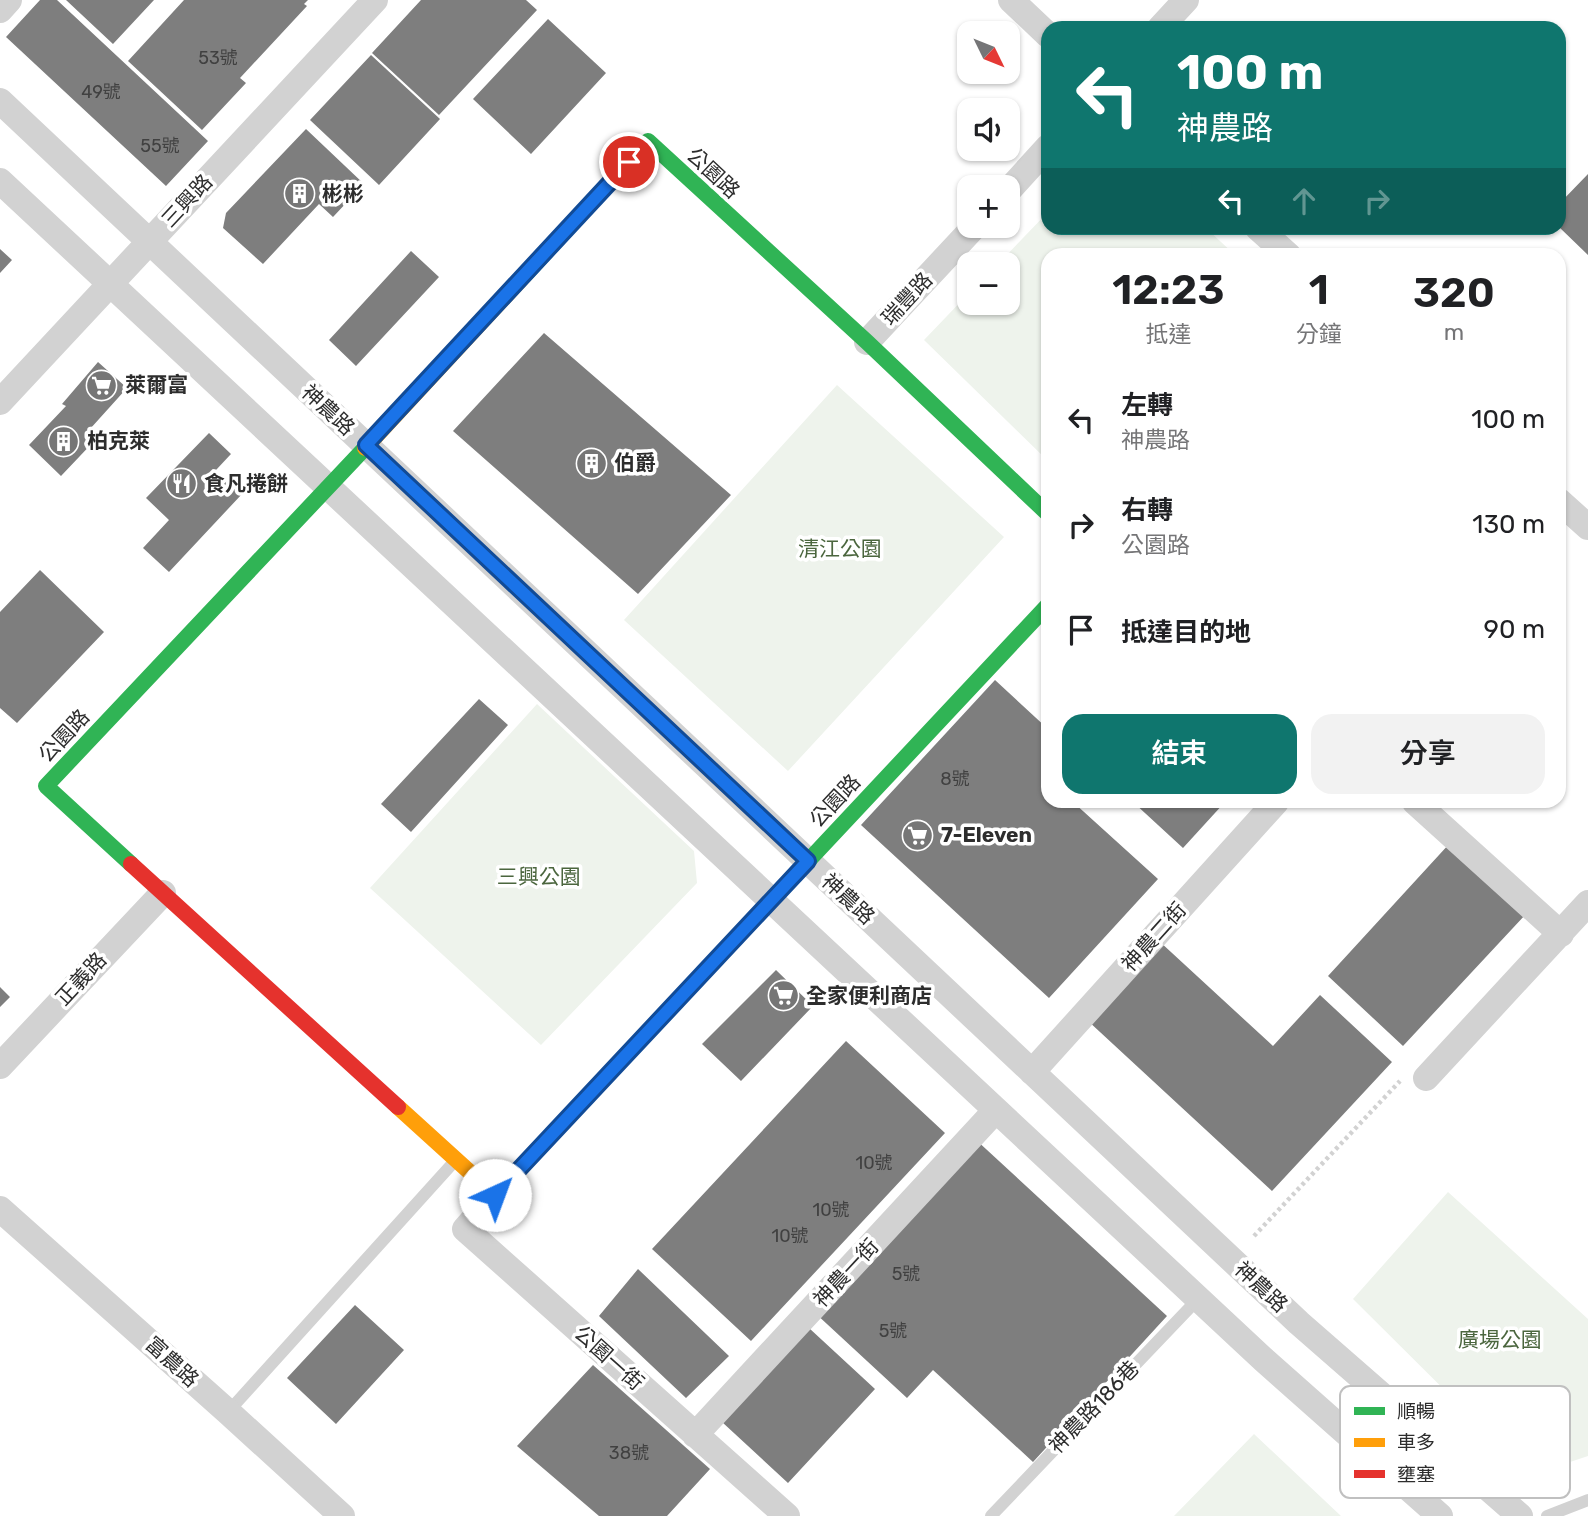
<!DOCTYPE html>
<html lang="zh-TW">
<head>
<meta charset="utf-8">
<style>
	:root { --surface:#fff; --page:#f2f2f2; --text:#202124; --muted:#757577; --accent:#0f766e }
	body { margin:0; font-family:Rubik,"Noto Sans TC",sans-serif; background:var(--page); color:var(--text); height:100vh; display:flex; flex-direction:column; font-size:26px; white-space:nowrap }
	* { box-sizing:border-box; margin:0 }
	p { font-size:23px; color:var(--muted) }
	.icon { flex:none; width:38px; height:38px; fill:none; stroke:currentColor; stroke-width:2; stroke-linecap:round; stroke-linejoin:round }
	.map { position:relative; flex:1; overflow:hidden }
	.side { position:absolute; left:1041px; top:248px; width:525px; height:560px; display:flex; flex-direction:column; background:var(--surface); border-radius:21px; box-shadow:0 2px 5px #0004 }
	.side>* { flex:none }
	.guide { position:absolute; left:1041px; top:21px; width:525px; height:214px; border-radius:21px; box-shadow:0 2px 5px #0004; background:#0f766e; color:#fff; overflow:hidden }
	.needle { width:46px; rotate:133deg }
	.fabs { position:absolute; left:957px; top:21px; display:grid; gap:14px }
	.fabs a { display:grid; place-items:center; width:63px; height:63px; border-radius:14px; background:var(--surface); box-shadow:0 2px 5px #0004; font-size:35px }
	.pin { position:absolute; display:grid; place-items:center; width:60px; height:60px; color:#fff; margin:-30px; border:4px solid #fff; border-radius:50%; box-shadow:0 2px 7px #0007 }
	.me { position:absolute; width:77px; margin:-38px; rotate:43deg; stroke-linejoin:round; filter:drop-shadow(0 0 5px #0008) }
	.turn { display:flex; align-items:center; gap:24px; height:147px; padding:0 21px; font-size:32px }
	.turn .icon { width:91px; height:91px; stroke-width:2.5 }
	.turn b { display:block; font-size:49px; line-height:60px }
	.lanes { display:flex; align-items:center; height:66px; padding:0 21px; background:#0003; justify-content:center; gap:35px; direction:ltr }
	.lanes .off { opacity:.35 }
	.eta { display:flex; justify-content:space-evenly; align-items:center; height:119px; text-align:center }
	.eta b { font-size:42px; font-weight:600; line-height:49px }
	.primary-button { display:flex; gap:14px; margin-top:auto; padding:14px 21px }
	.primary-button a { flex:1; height:80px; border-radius:21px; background:var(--accent); color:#fff; font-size:28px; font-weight:600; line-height:80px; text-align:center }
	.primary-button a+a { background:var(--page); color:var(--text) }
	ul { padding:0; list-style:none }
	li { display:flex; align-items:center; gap:21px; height:105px; padding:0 21px }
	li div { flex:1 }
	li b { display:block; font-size:26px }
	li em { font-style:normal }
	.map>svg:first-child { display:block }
	.green { fill:#eef3ec }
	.building { fill:#7e7e7e }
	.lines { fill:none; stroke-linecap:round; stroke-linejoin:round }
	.path { stroke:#d2d2d2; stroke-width:4.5; stroke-dasharray:3.5 3.5; stroke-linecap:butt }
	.lane { stroke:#d2d2d2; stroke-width:12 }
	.street { stroke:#d2d2d2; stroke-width:26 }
	.fast { stroke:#30b455; stroke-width:16 }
	.slow { stroke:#ff9f0a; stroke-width:16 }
	.jam { stroke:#e5322d; stroke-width:16 }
	.route-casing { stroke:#114b97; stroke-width:18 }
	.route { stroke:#1a73e8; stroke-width:12 }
	.labels { text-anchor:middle; stroke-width:7; stroke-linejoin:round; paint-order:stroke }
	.number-label { font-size:18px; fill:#414141 }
	.street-label { font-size:21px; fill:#2d2d2d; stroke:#fff }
	.poi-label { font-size:21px; font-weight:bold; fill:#2d2d2d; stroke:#fff; text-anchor:start }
	.park-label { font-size:21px; fill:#4b663e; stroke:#fff }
	.key { fill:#fff; stroke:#c0c0c0; stroke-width:2 }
	.key-label { font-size:19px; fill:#2d2d2d }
</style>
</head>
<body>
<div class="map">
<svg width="1588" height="1516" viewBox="0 0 1588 1516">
	<rect width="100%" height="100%" fill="#fff"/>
	<path class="green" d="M1048 212V228H1206L1235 255 1048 256V461L924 340 969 293 970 303H1008V264H998Z
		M837 385 1004 537 788 771 624 620Z
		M537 704 694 851 697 883 541 1045 370 888Z
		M1448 1192 1588 1319V1456L1555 1467 1523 1468 1353 1299Z
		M1254 1434 1341 1516H1174Z"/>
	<path class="building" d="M40 0H57L208 141 166 186 6 37Z
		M66 0H154L113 44Z
		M184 0H308L304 4 307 6 240 78 246 83 202 130 128 61Z
		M421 0H526L537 10 439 115 372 53Z
		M548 19 606 73 531 154 473 99Z
		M371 55 440 119 379 185 310 120Z
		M306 129 364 184 333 217 319 204 263 264 223 228 226 213Z
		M1588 174V255L1559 227V204Z
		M0 249 12 260 0 273Z
		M411 251 439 277 356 366 329 340Z
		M544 333 731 495 638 594 453 431Z
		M98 362 127 388 90 429 98 437 61 476 29 445 66 406 62 404Z
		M209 433 231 454 216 470 242 494 169 572 143 548 169 520 146 498Z
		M40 570 104 632 17 723 0 708V612Z
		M995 680 1048 729V802H1073L1158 879 1049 998 861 825Z
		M479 699 508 725 411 832 381 804Z
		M1133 802H1225L1183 848Z
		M1450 843 1526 914 1403 1046 1328 976Z
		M1159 941 1273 1046 1320 995 1392 1062 1272 1191 1087 1020Z
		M776 970 813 1006 741 1081 702 1044Z
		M0 987 10 997 0 1007Z
		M846 1041 945 1133 751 1341 652 1249Z
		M974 1138 1167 1316 1033 1462 933 1370 907 1398 814 1312Z
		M638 1269 729 1356 686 1398 599 1316Z
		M355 1305 404 1350 336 1424 287 1378Z
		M809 1328 875 1389 788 1483 722 1422Z
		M593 1365 710 1469 667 1516H599L517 1446Z"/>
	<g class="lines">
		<path class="path" d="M1254 1236 1400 1081"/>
		<path class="lane" d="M228 1412 453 1163
			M991 1516 1198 1299
			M1547 1516 1588 1500"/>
		<path class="street" d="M1011 0 1048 35
			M0 10 9 0
			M1160 28 1186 0
			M0 101 1299 1323 1520 1516
			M0 181 1264 1360 1440 1516
			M1008 191 1048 147
			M1258 228 1289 256
			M867 342 975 226
			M0 402 375 0
			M1559 501 1588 527
			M1415 802 1561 934
			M0 1066 163 893
			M1032 1072 1276 802
			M1426 1078 1588 903
			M495 1195 465 1229 787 1516
			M0 1209 228 1412 342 1516
			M695 1435 996 1110"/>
		<path class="fast" d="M525 275 648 141 867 342 1048 514
			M131 864 46 786 365 448
			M630 1051 1048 605"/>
		<path class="slow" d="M365 448 525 275
			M398 1107 495 1195 630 1051"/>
		<path class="jam" d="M131 864 398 1107"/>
	</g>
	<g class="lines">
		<defs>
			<path id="route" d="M495 1195 808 861 366 445 629 162"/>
		</defs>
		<use href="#route" class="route-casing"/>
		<use href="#route" class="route"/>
	</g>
	<defs>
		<symbol id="building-disc" viewBox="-11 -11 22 22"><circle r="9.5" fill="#767676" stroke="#fff"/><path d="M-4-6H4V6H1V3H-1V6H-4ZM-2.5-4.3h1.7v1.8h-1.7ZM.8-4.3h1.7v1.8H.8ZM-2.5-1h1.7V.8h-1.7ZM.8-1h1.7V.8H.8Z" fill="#fff"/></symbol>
		<symbol id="supermarket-disc" viewBox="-11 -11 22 22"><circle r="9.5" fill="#767676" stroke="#fff"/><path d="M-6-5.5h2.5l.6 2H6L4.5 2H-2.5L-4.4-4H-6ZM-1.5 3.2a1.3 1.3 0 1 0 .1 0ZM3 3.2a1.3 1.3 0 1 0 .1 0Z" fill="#fff"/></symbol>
		<symbol id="restaurant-disc" viewBox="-11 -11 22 22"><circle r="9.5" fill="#767676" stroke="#fff"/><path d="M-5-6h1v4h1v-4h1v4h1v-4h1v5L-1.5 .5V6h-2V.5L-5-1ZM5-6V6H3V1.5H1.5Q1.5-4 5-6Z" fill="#fff"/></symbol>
	</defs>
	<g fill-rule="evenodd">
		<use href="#building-disc" x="282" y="176" width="35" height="35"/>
		<use href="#supermarket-disc" x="84" y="368" width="35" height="35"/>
		<use href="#building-disc" x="46" y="424" width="35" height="35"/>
		<use href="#building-disc" x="574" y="446" width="35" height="35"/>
		<use href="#restaurant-disc" x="164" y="466" width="35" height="35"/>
		<use href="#supermarket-disc" x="900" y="818" width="35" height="35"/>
		<use href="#supermarket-disc" x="766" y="978" width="35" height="35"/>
	</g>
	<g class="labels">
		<g class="number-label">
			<text x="218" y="64">53號</text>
			<text x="101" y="98">49號</text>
			<text x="160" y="152">55號</text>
			<text x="955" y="785">8號</text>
			<text x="874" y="1169">10號</text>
			<text x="831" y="1216">10號</text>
			<text x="790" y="1242">10號</text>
			<text x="906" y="1280">5號</text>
			<text x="893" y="1337">5號</text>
			<text x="629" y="1459">38號</text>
		</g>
		<g class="street-label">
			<text transform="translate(713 173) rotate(43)" y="7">公園路</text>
			<text transform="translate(187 201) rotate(-47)" y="7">三興路</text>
			<text transform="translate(907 299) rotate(-47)" y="7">瑞豐路</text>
			<text transform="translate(328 410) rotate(43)" y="7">神農路</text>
			<text transform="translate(64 736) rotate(-47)" y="7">公園路</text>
			<text transform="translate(835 801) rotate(-47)" y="7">公園路</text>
			<text transform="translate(848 899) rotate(43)" y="7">神農路</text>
			<text transform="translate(1154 937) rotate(-48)" y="7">神農二街</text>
			<text transform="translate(81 979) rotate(-47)" y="7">正義路</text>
			<text transform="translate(846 1273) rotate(-47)" y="7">神農一街</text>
			<text transform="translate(1261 1287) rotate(43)" y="7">神農路</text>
			<text transform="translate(609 1358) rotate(42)" y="7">公園一街</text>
			<text transform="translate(172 1362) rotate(42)" y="7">富農路</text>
			<text transform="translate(1094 1407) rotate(-46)" y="7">神農路186巷</text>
		</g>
		<g class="poi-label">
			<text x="322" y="201">彬彬</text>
			<text x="125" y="392">萊爾富</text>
			<text x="87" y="448">柏克萊</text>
			<text x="614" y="470">伯爵</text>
			<text x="204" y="491">食凡捲餅</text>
			<text x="941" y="842">7-Eleven</text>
			<text x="806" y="1003">全家便利商店</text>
		</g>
		<g class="park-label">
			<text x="840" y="556">清江公園</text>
			<text x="539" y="884">三興公園</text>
			<text x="1500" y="1347">廣場公園</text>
		</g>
	</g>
	<rect x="1340" y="1386" width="230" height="112" rx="10" class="key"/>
	<rect x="1354" y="1407" width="31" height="8" fill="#30b455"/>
	<rect x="1354" y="1438" width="31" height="9" fill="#ff9f0a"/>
	<rect x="1354" y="1470" width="31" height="8" fill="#e5322d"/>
	<g class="key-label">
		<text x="1397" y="1418">順暢</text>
		<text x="1397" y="1449">車多</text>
		<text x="1397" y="1481">壅塞</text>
	</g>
</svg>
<div class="fabs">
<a><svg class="needle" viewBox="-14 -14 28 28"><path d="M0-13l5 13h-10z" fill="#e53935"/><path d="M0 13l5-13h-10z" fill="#757577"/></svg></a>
<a><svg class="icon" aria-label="sound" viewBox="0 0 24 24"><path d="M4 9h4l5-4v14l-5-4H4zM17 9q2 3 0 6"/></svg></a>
<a>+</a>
<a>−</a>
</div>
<div class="pin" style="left:629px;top:162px;background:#d93025"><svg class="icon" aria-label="arrive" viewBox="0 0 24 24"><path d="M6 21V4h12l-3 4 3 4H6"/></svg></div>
<svg class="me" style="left:495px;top:1195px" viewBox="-20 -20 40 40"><circle r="19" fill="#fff"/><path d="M0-13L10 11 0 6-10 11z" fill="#1a73e8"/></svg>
<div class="guide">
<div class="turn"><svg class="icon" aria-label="left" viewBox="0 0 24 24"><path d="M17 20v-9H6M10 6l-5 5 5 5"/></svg><div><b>100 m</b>神農路</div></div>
<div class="lanes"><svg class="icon" aria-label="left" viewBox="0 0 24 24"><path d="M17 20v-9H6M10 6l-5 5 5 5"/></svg><svg class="icon off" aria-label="ahead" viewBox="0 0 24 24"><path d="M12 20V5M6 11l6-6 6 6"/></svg><svg class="icon off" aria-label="right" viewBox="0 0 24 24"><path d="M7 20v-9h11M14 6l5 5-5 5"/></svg></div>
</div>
<section class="side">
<div class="eta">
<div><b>12:23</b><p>抵達</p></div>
<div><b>1</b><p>分鐘</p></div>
<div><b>320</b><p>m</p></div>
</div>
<ul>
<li><svg class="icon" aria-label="left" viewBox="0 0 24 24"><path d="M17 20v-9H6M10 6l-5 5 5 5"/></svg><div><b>左轉</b><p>神農路</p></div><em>100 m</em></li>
<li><svg class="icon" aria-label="right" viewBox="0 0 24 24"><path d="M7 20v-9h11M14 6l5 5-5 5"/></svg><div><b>右轉</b><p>公園路</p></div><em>130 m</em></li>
<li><svg class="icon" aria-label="arrive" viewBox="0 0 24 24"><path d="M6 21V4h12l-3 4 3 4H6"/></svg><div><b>抵達目的地</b></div><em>90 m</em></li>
</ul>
<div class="primary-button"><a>結束</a><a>分享</a></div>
</section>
</div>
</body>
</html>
